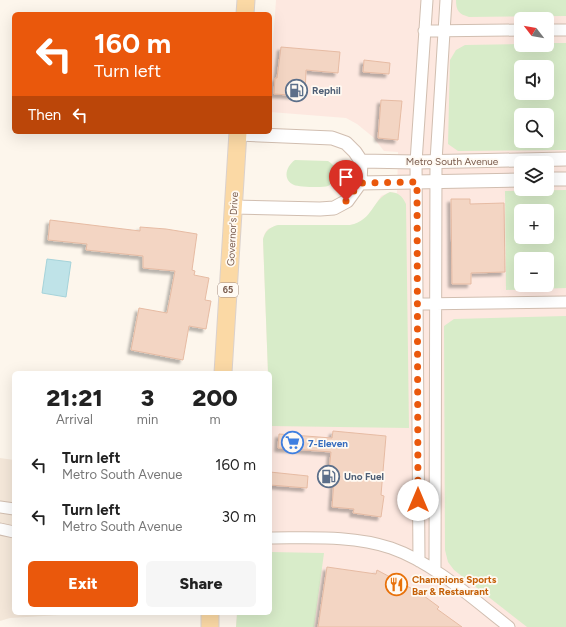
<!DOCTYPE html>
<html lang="en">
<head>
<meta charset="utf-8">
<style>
	:root { --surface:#fff; --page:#f6f6f6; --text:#222; --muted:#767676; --accent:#ea580c }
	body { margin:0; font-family:Figtree,sans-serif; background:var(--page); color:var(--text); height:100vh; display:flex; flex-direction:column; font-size:15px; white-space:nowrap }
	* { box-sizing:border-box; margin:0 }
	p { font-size:13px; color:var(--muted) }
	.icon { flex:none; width:22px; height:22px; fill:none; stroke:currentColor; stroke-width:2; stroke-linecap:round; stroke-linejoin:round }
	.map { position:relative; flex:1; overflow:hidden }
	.details { position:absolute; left:12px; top:371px; width:260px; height:244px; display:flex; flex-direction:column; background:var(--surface); border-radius:6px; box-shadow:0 4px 16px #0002 }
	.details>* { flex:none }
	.guide { position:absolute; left:12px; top:12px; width:260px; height:122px; border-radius:6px; box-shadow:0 4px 16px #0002; background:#ea580c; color:#fff; overflow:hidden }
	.needle { width:26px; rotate:301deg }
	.fabs { position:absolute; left:514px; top:12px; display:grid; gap:8px }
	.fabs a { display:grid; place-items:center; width:40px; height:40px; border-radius:6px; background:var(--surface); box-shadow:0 4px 16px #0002; font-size:20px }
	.pin { position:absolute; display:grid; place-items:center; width:34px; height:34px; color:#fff; margin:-41px -17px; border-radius:50% 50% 50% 0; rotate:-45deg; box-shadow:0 0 4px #0007 }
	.pin .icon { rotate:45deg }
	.me { position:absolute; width:44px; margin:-22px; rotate:0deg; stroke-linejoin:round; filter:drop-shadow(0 0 3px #0008) }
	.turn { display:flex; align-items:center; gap:14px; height:84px; padding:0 16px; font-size:18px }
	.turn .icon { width:52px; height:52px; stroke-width:2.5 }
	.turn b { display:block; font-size:28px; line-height:34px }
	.then { display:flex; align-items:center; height:38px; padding:0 16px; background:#0003; gap:8px; font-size:15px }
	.eta { display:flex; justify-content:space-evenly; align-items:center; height:68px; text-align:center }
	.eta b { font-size:24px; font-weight:800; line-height:28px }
	.cta { display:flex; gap:8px; margin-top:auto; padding:8px 16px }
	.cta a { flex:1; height:46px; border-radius:6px; background:var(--accent); color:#fff; font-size:16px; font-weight:800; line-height:46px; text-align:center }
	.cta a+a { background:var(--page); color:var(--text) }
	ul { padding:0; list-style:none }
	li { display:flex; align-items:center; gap:12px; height:52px; padding:0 16px }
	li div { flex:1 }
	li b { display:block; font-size:15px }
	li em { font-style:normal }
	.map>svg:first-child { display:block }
	.residential { fill:#f5e8da }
	.commercial { fill:#fde8e0; fill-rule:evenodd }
	.green { fill:#d8ecc9; fill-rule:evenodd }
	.water { fill:#bfe3e8; stroke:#a5d3da }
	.building { fill:#f3d5c3; stroke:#e6bba3; filter:url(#shadow) }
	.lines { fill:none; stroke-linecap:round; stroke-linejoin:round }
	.minor-casing { stroke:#d1beb0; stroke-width:13 }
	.tertiary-casing { stroke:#d1beb0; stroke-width:15 }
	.primary-casing { stroke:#dad1cd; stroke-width:19 }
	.minor { stroke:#fff; stroke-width:11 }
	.tertiary { stroke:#fff; stroke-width:13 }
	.primary { stroke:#fbd9a5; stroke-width:17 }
	.route { stroke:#ea580c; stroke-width:7; stroke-dasharray:0 12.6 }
	.labels { text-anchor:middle; stroke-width:3.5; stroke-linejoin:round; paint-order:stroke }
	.shield { fill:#fffaf3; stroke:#a28b7f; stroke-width:1 }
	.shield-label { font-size:9px; font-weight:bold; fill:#7a5c4d }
	.service-label { font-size:10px; font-weight:bold; fill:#4e5e75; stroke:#fffaf3; text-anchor:start }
	.street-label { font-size:10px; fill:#7a5c4d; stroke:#fffaf3 }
	.shop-label { font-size:10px; font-weight:bold; fill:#366cbe; stroke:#fffaf3; text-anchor:start }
	.food-label { font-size:10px; font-weight:bold; fill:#c56008; stroke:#fffaf3; text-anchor:start }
</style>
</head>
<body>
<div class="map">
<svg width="566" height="627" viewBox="0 0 566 627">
	<defs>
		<filter id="shadow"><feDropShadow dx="-3.5" dy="3.5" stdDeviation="1" flood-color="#0004"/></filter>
	</defs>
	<rect width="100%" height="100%" fill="#fdf6ec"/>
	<path class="residential" d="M0 458 14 460V613H94L10 618 0 621Z"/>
	<path class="commercial" d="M276 0H566V627H236L237 613H270V373H268L263 239 265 233 268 229 278 225H350L356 224 363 221 368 216 381 196 390 192 397 193 398 152 384 151 373 137 357 124 346 118 270 112V84ZM521 19H547V45H521ZM521 67H547V93H521ZM521 115H547V141H521ZM521 163H547V189H521ZM521 211H547V237H521ZM521 259H547V285H521Z"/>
	<path class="green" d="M456 0H566V16L469 17C459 14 456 11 456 0Z
		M547 43H566V150L458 151 448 144 450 60 456 50 465 45 521 44V45H547ZM521 67H547V93H521ZM521 115H547V141H521Z
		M295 160 328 161C334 165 338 170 336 177 334 181 332 184 328 186 323 188 299 187 294 185 282 180 286 166 295 160Z
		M566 190V288L506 290 505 191ZM521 211H547V237H521ZM521 259H547V285H521Z
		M390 192C398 193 402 195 406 204L409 428 270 426V373H268L263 239C265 231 270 227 278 225H350C374 220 371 200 390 192Z
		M566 316V627H527L454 570 448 562 445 550 444 326 454 319Z
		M270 552 324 553 314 627H236L237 613H270Z"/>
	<path class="water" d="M47 259 71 262 66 297 42 293Z"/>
	<path class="building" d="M281 47 340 52 338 73 306 70 305 96 274 94 275 78H277Z
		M364 60 390 63 389 74 363 72Z
		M381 100 402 101 398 140 378 138Z
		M451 199H470V204L504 203 505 272 471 273V284H452Z
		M50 220 140 231V227L166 229 197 234 192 270 195 271 194 275 209 278 205 300 211 301 206 329 189 326 183 360 131 350 139 308 167 313 175 271 143 268V256L86 250 87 244 48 240Z
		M333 431 386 436 381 495 384 496 381 517 353 513 354 509 332 507 334 481H328L331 452 278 448 279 434 332 438Z
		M270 472 308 476 307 488 270 485Z
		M327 567 376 574 377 570 420 593 439 607 437 609 462 627H318Z"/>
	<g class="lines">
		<defs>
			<path id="minor" d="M547 30H566
				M424 31 521 30
				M417 304 566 302
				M0 507 14 509
				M0 529 14 532
				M270 538C310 538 353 535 391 548 434 563 474 600 509 627
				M419 561 416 162 427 0
				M435 570 436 161 446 0"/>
			<path id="tertiary" d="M361 161 416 162 566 159
				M547 179H566
				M360 183 521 180
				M233 207 320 209 334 208 347 201 360 183 361 161 355 152 346 143 332 138 238 134"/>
			<path id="primary" d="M245 14 246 0
				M223 373 238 132
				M210 627V613"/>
		</defs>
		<use href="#minor" class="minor-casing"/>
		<use href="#tertiary" class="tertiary-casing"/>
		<use href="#primary" class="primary-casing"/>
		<use href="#minor" class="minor"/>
		<use href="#tertiary" class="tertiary"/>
		<use href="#primary" class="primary"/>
	</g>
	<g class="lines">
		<path class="route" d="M346 201 360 183 417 182 418 500"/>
	</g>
	<defs>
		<symbol id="fuel-ring" viewBox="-11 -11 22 22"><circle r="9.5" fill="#fffaf3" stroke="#5c6f8a" stroke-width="1.5"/><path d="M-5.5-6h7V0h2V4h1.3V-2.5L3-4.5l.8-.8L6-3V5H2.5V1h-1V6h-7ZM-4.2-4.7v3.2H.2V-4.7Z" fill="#5c6f8a"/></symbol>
		<symbol id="supermarket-ring" viewBox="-11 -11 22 22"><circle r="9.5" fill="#fffaf3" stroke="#3f7fe0" stroke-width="1.5"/><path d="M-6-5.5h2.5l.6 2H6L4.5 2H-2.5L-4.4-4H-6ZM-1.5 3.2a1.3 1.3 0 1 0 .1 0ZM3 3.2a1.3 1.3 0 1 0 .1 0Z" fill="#3f7fe0"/></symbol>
		<symbol id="restaurant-ring" viewBox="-11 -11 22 22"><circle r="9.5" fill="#fffaf3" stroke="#e8710a" stroke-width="1.5"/><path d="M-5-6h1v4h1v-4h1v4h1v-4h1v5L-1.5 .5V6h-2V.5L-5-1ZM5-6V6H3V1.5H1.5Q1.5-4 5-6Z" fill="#e8710a"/></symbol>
	</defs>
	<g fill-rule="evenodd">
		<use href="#fuel-ring" x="284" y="78" width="25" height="25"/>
		<use href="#supermarket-ring" x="280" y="430" width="25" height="25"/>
		<use href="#fuel-ring" x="316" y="464" width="25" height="25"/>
		<use href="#restaurant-ring" x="384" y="572" width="25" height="25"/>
	</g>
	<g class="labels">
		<rect class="shield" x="218" y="283" width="20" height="14" rx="3"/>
		<g class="shield-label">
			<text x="228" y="293">65</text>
		</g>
		<g class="service-label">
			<text x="312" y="94">Rephil</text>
			<text x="344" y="480">Uno Fuel</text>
		</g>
		<g class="street-label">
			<text x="452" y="165">Metro South Avenue</text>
			<text transform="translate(232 229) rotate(-87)" y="4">Governor's Drive</text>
		</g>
		<g class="shop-label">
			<text x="308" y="447">7-Eleven</text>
		</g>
		<g class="food-label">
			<text x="412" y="583">Champions Sports<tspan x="412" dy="12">Bar &amp; Restaurant</tspan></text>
		</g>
	</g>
</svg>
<div class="fabs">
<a><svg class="needle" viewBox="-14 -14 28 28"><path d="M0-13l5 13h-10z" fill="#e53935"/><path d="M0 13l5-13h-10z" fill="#767676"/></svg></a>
<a><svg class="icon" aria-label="sound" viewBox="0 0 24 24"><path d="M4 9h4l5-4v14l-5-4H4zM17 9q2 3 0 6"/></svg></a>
<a><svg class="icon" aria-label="search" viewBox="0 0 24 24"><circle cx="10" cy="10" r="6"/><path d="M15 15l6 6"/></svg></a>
<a><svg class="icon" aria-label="layers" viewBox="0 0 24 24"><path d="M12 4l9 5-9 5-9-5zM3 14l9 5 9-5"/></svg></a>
<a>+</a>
<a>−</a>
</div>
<div class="pin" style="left:346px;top:201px;background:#d93025"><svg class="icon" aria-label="arrive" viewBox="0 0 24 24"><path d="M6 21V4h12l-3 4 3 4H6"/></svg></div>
<svg class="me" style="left:418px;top:500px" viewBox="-20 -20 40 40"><circle r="19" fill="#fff"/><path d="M0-13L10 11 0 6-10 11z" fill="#ea580c"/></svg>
<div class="guide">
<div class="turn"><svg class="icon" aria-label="left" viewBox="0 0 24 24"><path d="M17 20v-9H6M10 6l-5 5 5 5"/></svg><div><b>160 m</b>Turn left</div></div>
<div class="then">Then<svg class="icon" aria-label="left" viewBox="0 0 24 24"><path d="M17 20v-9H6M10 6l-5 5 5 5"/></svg></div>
</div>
<section class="details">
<div class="eta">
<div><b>21:21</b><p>Arrival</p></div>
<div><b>3</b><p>min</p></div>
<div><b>200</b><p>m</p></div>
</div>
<ul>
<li><svg class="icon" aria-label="left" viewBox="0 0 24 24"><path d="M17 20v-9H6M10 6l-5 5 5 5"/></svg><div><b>Turn left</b><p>Metro South Avenue</p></div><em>160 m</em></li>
<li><svg class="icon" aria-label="left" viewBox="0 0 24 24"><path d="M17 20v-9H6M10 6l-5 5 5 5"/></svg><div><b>Turn left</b><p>Metro South Avenue</p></div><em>30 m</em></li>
</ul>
<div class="cta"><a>Exit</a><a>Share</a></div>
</section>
</div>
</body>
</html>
